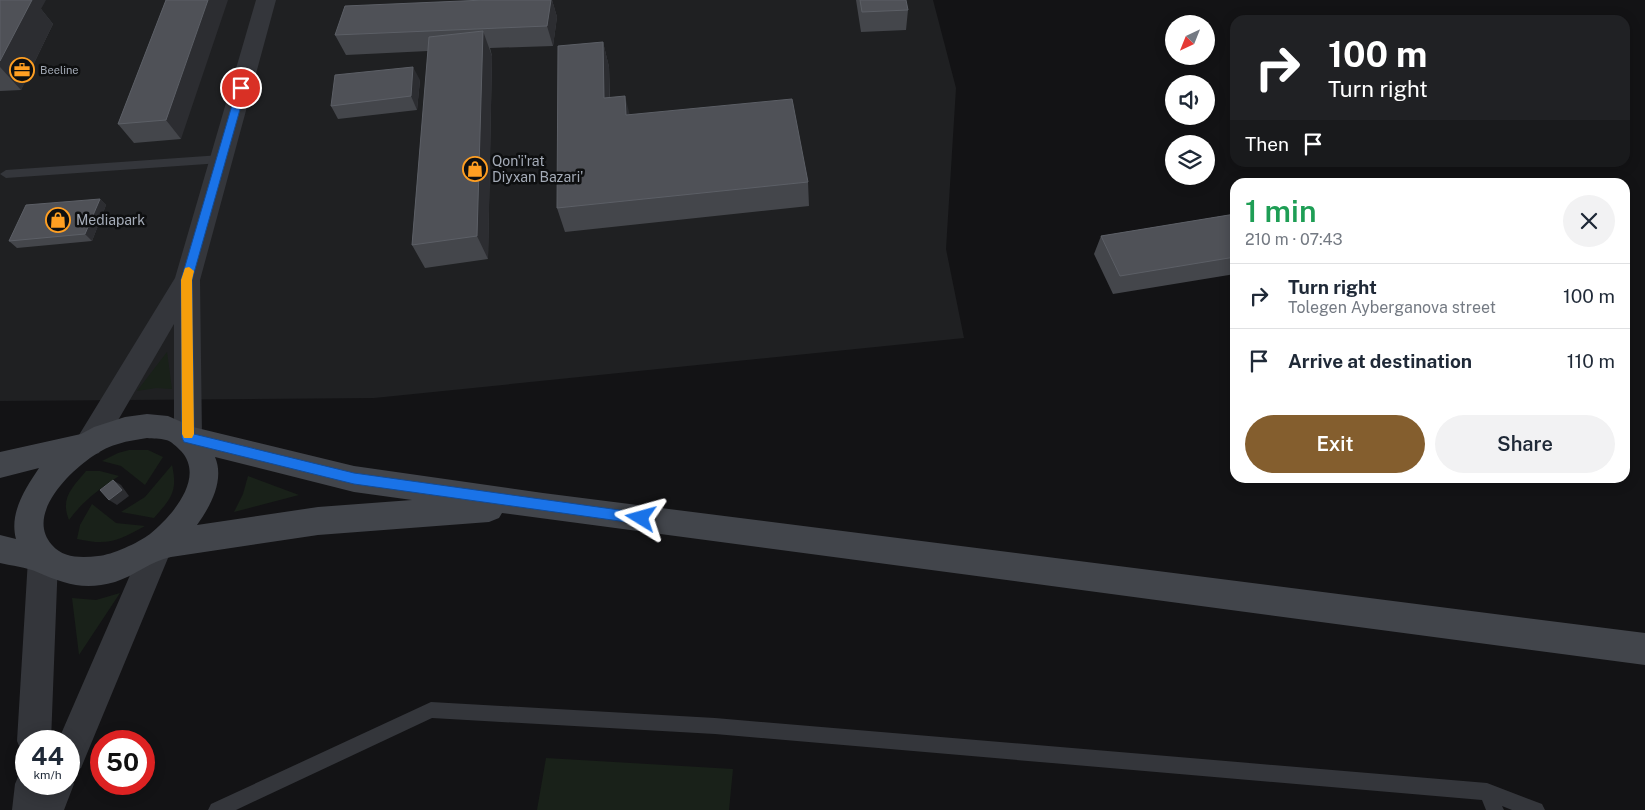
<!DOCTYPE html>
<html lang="en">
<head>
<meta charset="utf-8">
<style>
	:root { --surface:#fff; --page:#f2f2f3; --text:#1f2937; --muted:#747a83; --line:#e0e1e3; --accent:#845e2e }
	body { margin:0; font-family:"Public Sans",sans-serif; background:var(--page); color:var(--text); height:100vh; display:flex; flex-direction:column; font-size:19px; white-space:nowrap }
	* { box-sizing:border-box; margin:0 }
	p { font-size:16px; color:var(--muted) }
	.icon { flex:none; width:28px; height:28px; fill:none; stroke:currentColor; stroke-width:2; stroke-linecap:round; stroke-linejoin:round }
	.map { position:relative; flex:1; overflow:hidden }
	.drawer { position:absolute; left:1230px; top:178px; width:400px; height:305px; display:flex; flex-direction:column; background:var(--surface); border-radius:15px; box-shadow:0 2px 12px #0003 }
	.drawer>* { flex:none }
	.banner { position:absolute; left:1230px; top:15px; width:400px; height:152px; border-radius:15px; box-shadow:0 2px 12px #0003; background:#202124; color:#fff; overflow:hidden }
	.needle { width:32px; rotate:223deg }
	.buttons { position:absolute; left:1165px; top:15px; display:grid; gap:10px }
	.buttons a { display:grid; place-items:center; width:50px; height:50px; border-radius:50%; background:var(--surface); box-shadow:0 2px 12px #0003; font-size:25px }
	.speed { position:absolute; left:15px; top:730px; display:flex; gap:10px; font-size:25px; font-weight:700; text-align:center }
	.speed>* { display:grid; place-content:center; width:65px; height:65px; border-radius:50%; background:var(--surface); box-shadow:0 2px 12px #0003; line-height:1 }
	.speed small { font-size:12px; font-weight:400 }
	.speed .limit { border:8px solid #d22; background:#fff; color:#111 }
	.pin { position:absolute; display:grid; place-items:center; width:42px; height:42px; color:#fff; margin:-21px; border:2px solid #fff; border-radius:50%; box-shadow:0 1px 5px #0007 }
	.me { position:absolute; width:55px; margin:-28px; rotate:278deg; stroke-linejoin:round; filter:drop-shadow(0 0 4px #0008) }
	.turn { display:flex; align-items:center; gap:18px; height:105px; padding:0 15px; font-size:22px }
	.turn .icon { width:65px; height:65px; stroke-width:2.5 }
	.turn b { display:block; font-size:35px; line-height:42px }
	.then { display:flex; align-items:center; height:48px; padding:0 15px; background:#0003; gap:10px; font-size:19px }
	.round { display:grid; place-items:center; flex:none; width:52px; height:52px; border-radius:26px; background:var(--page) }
	.summary { display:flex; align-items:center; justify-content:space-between; height:85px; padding:0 15px }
	h1 { font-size:30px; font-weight:600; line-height:38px; color:#1e9e55 }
	.cta { display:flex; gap:10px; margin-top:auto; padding:10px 15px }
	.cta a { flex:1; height:58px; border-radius:30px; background:var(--accent); color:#fff; font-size:20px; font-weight:600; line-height:58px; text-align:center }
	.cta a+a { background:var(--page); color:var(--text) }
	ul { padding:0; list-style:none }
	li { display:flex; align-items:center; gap:15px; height:65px; padding:0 15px; border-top:1px solid var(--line) }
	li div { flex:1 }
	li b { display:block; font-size:19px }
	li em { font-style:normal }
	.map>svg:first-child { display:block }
	.built { fill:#1f2022 }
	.green { fill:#192119 }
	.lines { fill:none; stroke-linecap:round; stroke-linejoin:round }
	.service { fill:#34363b; fill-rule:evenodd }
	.tertiary { fill:#34363b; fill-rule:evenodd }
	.secondary { fill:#42454b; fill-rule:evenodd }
	.wall { fill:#44464b }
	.shaded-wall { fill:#2c2d31 }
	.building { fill:#4f5157; stroke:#5c5f66 }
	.route { fill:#1a73e8; stroke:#114b97 }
	.slow { fill:#f59e0b }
	.labels { text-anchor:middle; stroke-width:5; stroke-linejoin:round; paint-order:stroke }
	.far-poi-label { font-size:11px; fill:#a4abb7; stroke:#0e0f10; text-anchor:start }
	.poi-label { font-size:14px; fill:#a4abb7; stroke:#0e0f10; text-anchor:start }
</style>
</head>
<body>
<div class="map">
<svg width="1645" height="810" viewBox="0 0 1645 810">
	<rect width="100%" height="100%" fill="#131315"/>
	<path class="built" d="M0 0H933L956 88 946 249 964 338 374 398 0 401Z"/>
	<path class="green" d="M167 352 172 389 156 388 137 391Z
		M129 450H148L163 457 145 485 121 466 102 461 118 453Z
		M172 465C178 492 171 498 154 518L121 512 145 497Z
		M86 471H100L119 476C99 489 83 501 69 520 60 498 72 488 86 471Z
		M248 476 299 495 234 512 243 494Z
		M92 504 116 523 145 526C117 541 109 546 77 539L80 525Z
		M120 593 79 655 72 598 96 600Z
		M546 758 733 769 729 810H537Z"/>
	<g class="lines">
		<path class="service" d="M221 155 227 159 221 163 6 178 0 174 6 170Z
			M431 702 715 718 1487 783 1542 804 1545 810H1512L1502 806 1504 810H1486L1482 800 715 734 432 718 236 810H208L211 804Z"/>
		<path class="tertiary" d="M256 0H276L200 280 202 438 198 447 188 450 178 447 174 438V324L99 453 89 456 79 453 75 444 79 435 175 278Z
			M158 532 169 536 173 546 81 768 70 773 74 784 64 810H12L15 784 20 772 26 769V784H69V741H58L147 536Z
			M43 545 54 549 58 559 51 741H26V755L22 753 17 741 28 559 32 549Z"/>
		<path class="secondary" d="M147 414 168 416 193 427 354 466 543 493 1645 633V665L502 513 499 518 489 522 318 535 171 557C151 561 134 576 115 582 84 591 65 584 37 572 26 567 12 566 0 563V535L16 539C9 513 25 489 39 468L0 478V452L81 434 94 427 125 417ZM147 438C153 439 160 438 166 440 171 441 177 447 181 451 206 478 171 517 150 534 138 543 112 555 98 556 81 558 63 558 52 545 25 515 69 472 93 456 110 444 127 441 147 438ZM215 457 354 492 412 500 318 507 197 525C210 507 225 480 215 457Z"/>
	</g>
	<path class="wall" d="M0 0 41 9 53 24 21 90 0 91Z
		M166 0 181 139 134 143 118 124Z
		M485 0H552L557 17 553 46 490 48 492 56 488 259 425 268 412 245 428 51 346 55 335 35Z
		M856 0H906L908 10 906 30 861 32Z
		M603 42 609 67 610 97 630 115 808 182 809 206 565 232 557 208Z
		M420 80 417 110 338 119 331 106Z
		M100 199 106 205 92 241 17 248 9 241Z
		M1235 214V274L1113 294 1094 254 1101 236Z"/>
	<path class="shaded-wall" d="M12 0H46L41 9 53 24 21 90 0 67V61Z
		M208 0H228L181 139 166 120Z
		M551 0H552L557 17 553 46 547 26Z
		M483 31 492 56 488 259 477 236Z
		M603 42 609 67 610 122 604 98Z
		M413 67 420 80 417 110 411 96Z
		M625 96 631 120 626 115Z
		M100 199 106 205 92 241 85 234Z
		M113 480 121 485 129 496 117 505 109 500Z"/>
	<path class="building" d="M0 0H32L0 61Z
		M166 0H208L166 120 118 124Z
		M485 0H551L547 26 335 35 345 6Z
		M860 0H906L908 10 862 12Z
		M483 31 477 236 412 245 429 37Z
		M603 42 604 98 625 96 626 115 792 99 808 182 557 208 558 46Z
		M413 67 411 96 331 106 335 75Z
		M100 199 85 234 9 241 26 205Z
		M1235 214V257L1120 276 1101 236Z
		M113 480 122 490 109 500 100 490Z"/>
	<path class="route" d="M241 85 246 88 192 280 194 434 354 473 641 513 646 514 648 518 646 522 641 524 354 484 184 442 182 438 181 280 237 88Z"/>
	<path class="slow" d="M189 267 194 271 192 280 194 434 192 438H184L182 434 181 280 185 268Z"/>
	<defs>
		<symbol id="office-ring" viewBox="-11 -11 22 22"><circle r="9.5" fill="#0e0f10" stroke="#ff9f22" stroke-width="1.5"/><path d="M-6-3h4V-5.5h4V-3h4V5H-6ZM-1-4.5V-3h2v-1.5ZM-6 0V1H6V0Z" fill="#ff9f22"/></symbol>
		<symbol id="shop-ring" viewBox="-11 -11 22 22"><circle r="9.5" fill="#0e0f10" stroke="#ff9f22" stroke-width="1.5"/><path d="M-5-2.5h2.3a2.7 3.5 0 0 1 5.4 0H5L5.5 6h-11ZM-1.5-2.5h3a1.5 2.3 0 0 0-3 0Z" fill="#ff9f22"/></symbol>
	</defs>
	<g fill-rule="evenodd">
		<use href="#office-ring" x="8" y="56" width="28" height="28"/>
		<use href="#shop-ring" x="461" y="155" width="28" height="28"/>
		<use href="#shop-ring" x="44" y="206" width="28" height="28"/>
	</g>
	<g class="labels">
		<g class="far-poi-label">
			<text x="40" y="74">Beeline</text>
		</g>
		<g class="poi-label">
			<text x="492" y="166">Qon'i'rat<tspan x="492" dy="16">Diyxan Bazari'</tspan></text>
			<text x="76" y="225">Mediapark</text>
		</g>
	</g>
</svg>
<div class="buttons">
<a><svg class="needle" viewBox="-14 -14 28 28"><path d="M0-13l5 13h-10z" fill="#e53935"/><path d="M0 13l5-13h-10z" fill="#747a83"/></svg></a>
<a><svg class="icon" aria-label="sound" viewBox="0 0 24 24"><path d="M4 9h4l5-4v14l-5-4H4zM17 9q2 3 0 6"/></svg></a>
<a><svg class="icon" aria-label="layers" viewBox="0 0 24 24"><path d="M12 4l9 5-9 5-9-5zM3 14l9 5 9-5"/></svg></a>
</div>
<div class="speed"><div>44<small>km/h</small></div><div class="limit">50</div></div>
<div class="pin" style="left:241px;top:88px;background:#d93025"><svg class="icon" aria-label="arrive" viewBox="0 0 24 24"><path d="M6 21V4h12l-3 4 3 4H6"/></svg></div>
<svg class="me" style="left:641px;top:518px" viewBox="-20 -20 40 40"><path d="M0-17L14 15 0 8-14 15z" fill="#1a73e8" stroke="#fff" stroke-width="4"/></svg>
<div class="banner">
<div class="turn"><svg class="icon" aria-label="right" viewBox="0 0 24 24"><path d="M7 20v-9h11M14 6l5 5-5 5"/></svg><div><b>100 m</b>Turn right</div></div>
<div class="then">Then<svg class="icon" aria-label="arrive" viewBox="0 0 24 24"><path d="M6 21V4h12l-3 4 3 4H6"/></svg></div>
</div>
<section class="drawer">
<div class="summary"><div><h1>1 min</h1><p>210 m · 07:43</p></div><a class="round"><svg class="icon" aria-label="close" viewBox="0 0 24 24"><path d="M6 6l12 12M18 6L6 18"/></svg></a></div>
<ul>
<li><svg class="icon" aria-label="right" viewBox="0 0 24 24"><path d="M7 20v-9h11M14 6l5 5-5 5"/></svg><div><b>Turn right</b><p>Tolegen Ayberganova street</p></div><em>100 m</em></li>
<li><svg class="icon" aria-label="arrive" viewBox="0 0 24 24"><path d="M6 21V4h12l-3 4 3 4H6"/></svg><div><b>Arrive at destination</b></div><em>110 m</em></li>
</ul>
<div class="cta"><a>Exit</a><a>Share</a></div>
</section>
</div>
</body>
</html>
